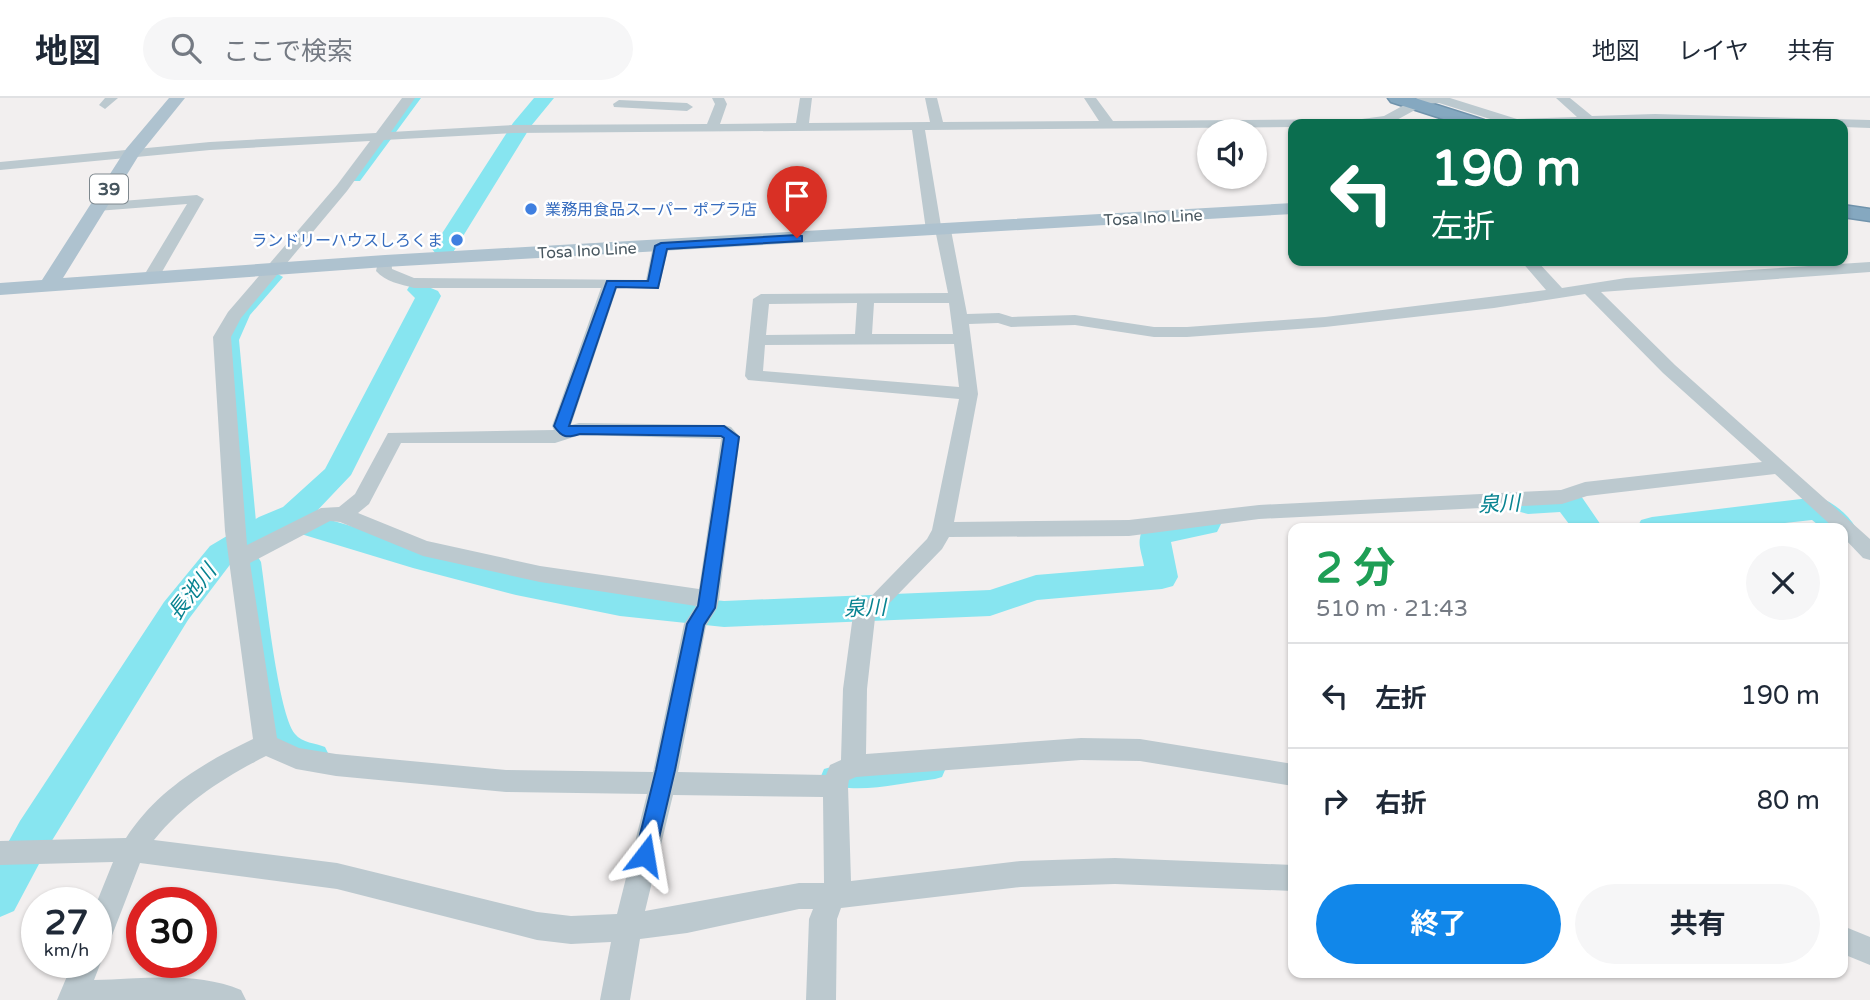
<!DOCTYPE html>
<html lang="ja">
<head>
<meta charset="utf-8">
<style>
	:root { --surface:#fff; --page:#f6f6f7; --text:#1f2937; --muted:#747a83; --line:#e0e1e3; --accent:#1187ea }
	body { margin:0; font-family:"Varela Round","Noto Sans JP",sans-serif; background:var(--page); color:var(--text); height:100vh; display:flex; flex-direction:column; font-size:26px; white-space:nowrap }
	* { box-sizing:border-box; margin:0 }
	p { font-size:23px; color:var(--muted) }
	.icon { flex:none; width:38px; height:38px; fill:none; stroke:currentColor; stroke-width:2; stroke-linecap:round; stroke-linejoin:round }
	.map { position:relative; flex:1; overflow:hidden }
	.drawer { position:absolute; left:1288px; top:425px; width:560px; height:455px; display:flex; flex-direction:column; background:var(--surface); border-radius:14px; box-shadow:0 2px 5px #0004 }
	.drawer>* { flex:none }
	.hud { position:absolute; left:1288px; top:21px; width:560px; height:147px; border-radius:14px; box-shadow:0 2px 5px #0004; background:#0b6e4f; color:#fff; overflow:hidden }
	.buttons { position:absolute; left:1197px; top:21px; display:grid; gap:14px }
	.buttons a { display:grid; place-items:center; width:70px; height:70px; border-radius:50%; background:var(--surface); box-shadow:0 2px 5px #0004; font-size:35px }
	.speed { position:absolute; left:21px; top:789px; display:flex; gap:14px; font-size:35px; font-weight:700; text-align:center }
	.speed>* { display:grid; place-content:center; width:91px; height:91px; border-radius:50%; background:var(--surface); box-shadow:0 2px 5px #0004; line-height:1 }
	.speed small { font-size:18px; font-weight:400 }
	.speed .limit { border:10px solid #d22; background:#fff; color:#111 }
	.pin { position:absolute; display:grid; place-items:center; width:60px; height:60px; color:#fff; margin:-72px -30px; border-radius:50% 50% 50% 0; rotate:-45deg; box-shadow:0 0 7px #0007 }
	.pin .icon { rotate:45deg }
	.me { position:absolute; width:77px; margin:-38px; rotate:14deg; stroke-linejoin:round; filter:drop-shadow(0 0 5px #0008) }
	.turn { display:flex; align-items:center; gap:24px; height:147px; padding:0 28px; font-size:32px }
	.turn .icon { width:91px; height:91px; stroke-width:2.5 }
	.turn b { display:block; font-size:49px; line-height:60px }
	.round { display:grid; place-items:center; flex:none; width:74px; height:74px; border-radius:37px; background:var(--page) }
	.summary { display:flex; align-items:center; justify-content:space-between; height:119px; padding:0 28px }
	h1 { font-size:42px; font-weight:700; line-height:52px; color:#1e9e55 }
	.primary-button { display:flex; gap:14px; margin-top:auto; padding:14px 28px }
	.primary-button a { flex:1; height:80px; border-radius:42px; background:var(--accent); color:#fff; font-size:28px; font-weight:700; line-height:80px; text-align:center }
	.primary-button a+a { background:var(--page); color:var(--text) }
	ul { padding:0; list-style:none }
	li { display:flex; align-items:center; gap:21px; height:105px; padding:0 28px; border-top:2px solid var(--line) }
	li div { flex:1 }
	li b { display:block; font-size:26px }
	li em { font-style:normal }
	header { display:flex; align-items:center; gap:42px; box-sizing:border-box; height:98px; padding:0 35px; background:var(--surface); border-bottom:2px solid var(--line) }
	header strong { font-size:33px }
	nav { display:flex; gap:38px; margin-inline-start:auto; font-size:24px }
	.search { width:490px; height:63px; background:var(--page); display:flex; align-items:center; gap:18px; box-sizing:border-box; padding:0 24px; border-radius:38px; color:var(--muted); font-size:26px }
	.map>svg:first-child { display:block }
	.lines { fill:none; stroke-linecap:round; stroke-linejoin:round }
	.canal { fill:#87e5f0; fill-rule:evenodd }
	.river { fill:#87e5f0; fill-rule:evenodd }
	.highway-casing { stroke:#7093ac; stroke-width:3 }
	.minor { fill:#bcc9cf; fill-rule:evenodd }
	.major { fill:#aec2cf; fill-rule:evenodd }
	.highway { fill:#85a8c0; fill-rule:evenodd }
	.route { fill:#1a73e8; stroke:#114b97; stroke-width:2 }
	.shop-dot { fill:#3f7fe0; stroke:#fff; stroke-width:2.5 }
	.labels { text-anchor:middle; stroke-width:5; stroke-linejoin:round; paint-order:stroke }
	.far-shop-label { font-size:16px; fill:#366cbe; stroke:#fff; text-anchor:start }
	.far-street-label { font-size:16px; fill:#46555e; stroke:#fff }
	.shield { fill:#fff; stroke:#7e888e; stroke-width:2 }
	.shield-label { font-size:18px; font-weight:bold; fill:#46555e }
	.water-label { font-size:21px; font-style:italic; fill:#088391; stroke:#fff }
</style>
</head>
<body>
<header>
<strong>地図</strong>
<div class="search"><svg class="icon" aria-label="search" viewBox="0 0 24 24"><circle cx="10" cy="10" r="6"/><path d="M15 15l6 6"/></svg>ここで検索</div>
<nav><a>地図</a><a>レイヤ</a><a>共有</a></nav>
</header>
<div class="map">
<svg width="1870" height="902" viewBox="0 0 1870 902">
	<rect width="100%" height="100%" fill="#f2efef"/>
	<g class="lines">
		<path class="canal" d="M411 0H421L396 34H388L386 32Z
			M381 39 391 41 360 83H352L350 80Z
			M276 175 283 179 250 217 239 242 258 445 255 450H243L240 445 225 242C234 215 253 196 271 176Z
			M252 457 258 459 261 464C266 497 278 615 295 636 302 645 316 645 325 649L328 655 325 661 318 664 284 652C255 622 250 508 243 464L246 459Z
			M935 663 942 665 945 672 942 679 935 681C901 685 857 697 824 685L821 678 824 671 831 669 865 671Z"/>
		<path class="river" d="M534 0H554L531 28 452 156H436L432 151 513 25Z
			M419 185 438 193 441 198 351 377 313 417 413 446 516 472 620 492 724 503 990 492 1036 477 1144 468C1143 460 1138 448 1140 440 1142 417 1201 413 1217 418L1221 426 1217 434 1171 444 1178 479 1173 488 1162 491 1037 502 990 518 724 529 620 518 516 497 413 470 301 436 297 428 232 464 188 522 48 749 14 813 0 819V759L20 723 164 504 210 448 259 419 283 409 325 371 415 200 407 192 410 187Z
			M1568 392 1579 395 1603 430H1572L1560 414 1528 416 1517 413 1513 405 1517 397Z
			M1818 399C1833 404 1848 416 1856 430L1852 438 1843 441V430H1822L1812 422 1740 430H1637L1641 422 1652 419Z"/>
		<defs>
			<path id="highway" d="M1388 0H1415L1484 22 1486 26H1459L1391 4Z
				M1843 107 1870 111V123L1843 119Z"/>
		</defs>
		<use href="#highway" class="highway-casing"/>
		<path class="minor" d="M105 0H118L105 11 99 7Z
			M402 0H415L391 34 513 27 707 26 715 6 712 0H724L727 6 720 26 796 25 800 0H812L809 25 930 24 925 0H937L943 24 1099 23 1084 0H1096L1113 23 1362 21 1384 18 1417 0H1450L1517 21 1577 19 1556 0H1570L1592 18 1655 16 1870 22V30L1843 29V26L1655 24 1506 26 1439 5 1426 6 1393 24 1380 26H1293V29L925 32 941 128 948 129 951 132 967 216 999 215 1012 219 1075 217 1154 229H1187L1325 219 1546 192 1521 163H1537L1562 190 1626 180 1870 164V174L1601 194 1675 267 1870 441V462L1863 460 1843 439V430H1834L1775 376 1587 398 1562 406 1259 421 1129 438 949 439 942 451 875 520 867 591 866 656 1081 640 1140 641 1293 666V688L1140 663 1081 662 856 679 849 682 848 688 851 783 1021 763 1115 760 1293 767V793L1115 786 1021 789 841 810 837 821 836 902H806L809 821 813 811H799L687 835 640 841 630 902H600L611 844 571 846 537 842 337 791 140 765 106 853 98 856 101 864 94 882C143 881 196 873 241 892L246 902H57L73 864H96V806L113 764 0 767V743L126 740C157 692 203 665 253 641L225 433 213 239 228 214 337 87 370 43 210 52 0 72V64L210 44 376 35ZM912 32 926 132 929 135 936 136 948 195 761 196 753 201 745 278 748 282 959 301 932 432 927 441 853 517 843 591 841 662 830 667 826 677 678 674 706 528 717 510 719 501 740 339 731 329 724 327 579 325 571 327 617 190H659L669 148 666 145 661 143 653 148 646 182 414 180 392 171 391 160H379L376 173C386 184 400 186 414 190H601L552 328 554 332 388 335 355 396 339 409 321 410 247 447 231 239 241 220 347 93 384 42 513 35ZM1585 196 1663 275 1762 364 1585 384 1561 392 1259 407 1129 422 954 424 978 296 969 226 998 225 1011 229 1075 227 1154 239H1187L1325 229 1494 210ZM857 205 855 236 766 237 769 206ZM874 205H949L953 236H872ZM954 246 959 289 763 273 765 247ZM580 337 721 341 699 491 540 468 427 443 358 415 369 406 401 345H555ZM330 423 340 424 423 458 540 484 696 508 684 526 653 674 506 672 336 656 299 650 277 640 250 465ZM266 658 296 671 336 678 506 694 647 696 617 816 571 818 537 814 337 765 154 742C185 704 223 680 266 658ZM673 697 823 699 824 785H799L645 813Z
			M619 2 687 5 693 9 687 13 614 9 613 6Z
			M197 97 204 101 159 179 151 184 143 179 187 106 97 113 90 109 97 105Z
			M1843 828 1870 839V867L1843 856Z"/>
		<path class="major" d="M169 0H185L139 57 63 180 385 157 1293 105V116L385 169 0 197V185L42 182 126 51Z"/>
		<use href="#highway" class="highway"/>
	</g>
	<path class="route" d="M797 137 802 138V143L667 151 658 190 616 189 569 328H724L739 339 715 510 704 527 675 672 655 757 652 764 645 767 638 764 635 757 656 672 687 526 698 508 724 340 721 338 580 336C567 340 562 340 554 328L607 183H648L655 148 661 145Z"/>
	<g class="shop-dot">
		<circle cx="531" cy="111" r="7"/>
		<circle cx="457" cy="142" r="7"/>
	</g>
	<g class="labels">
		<g class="far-shop-label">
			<text x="545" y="117">業務用食品スーパー ポプラ店</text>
			<text x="443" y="148" text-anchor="end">ランドリーハウスしろくま</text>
		</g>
		<g class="far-street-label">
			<text transform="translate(1153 119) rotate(-3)" y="6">Tosa Ino Line</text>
			<text transform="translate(587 152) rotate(-3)" y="6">Tosa Ino Line</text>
		</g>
		<rect class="shield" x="90" y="76.5" width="38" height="29" rx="5"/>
		<g class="shield-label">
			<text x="109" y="97">39</text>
		</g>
		<g class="water-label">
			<text transform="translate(1499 406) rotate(-3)" y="7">泉川</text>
			<text transform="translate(192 494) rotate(-52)" y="7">長池川</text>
			<text transform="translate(865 510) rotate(-2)" y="7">泉川</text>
		</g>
	</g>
</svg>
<div class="buttons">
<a><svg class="icon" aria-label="sound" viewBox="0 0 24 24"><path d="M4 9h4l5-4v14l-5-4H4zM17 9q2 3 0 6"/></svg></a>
</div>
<div class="speed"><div>27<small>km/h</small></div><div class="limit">30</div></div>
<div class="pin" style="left:797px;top:140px;background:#d93025"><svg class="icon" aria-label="arrive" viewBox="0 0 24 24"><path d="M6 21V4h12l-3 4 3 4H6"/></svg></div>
<svg class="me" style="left:645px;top:757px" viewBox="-20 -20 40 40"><path d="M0-17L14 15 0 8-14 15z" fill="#1a73e8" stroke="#fff" stroke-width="4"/></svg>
<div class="hud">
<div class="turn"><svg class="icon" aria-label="left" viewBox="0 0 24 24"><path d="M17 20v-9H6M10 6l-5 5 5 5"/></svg><div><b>190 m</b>左折</div></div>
</div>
<section class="drawer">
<div class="summary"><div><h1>2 分</h1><p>510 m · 21:43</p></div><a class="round"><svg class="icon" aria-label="close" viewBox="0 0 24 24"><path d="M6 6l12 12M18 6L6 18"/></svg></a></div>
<ul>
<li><svg class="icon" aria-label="left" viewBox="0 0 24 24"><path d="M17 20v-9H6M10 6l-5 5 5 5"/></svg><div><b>左折</b></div><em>190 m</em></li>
<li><svg class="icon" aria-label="right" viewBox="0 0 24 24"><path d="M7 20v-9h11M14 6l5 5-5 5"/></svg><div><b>右折</b></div><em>80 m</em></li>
</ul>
<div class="primary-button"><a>終了</a><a>共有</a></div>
</section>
</div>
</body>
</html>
